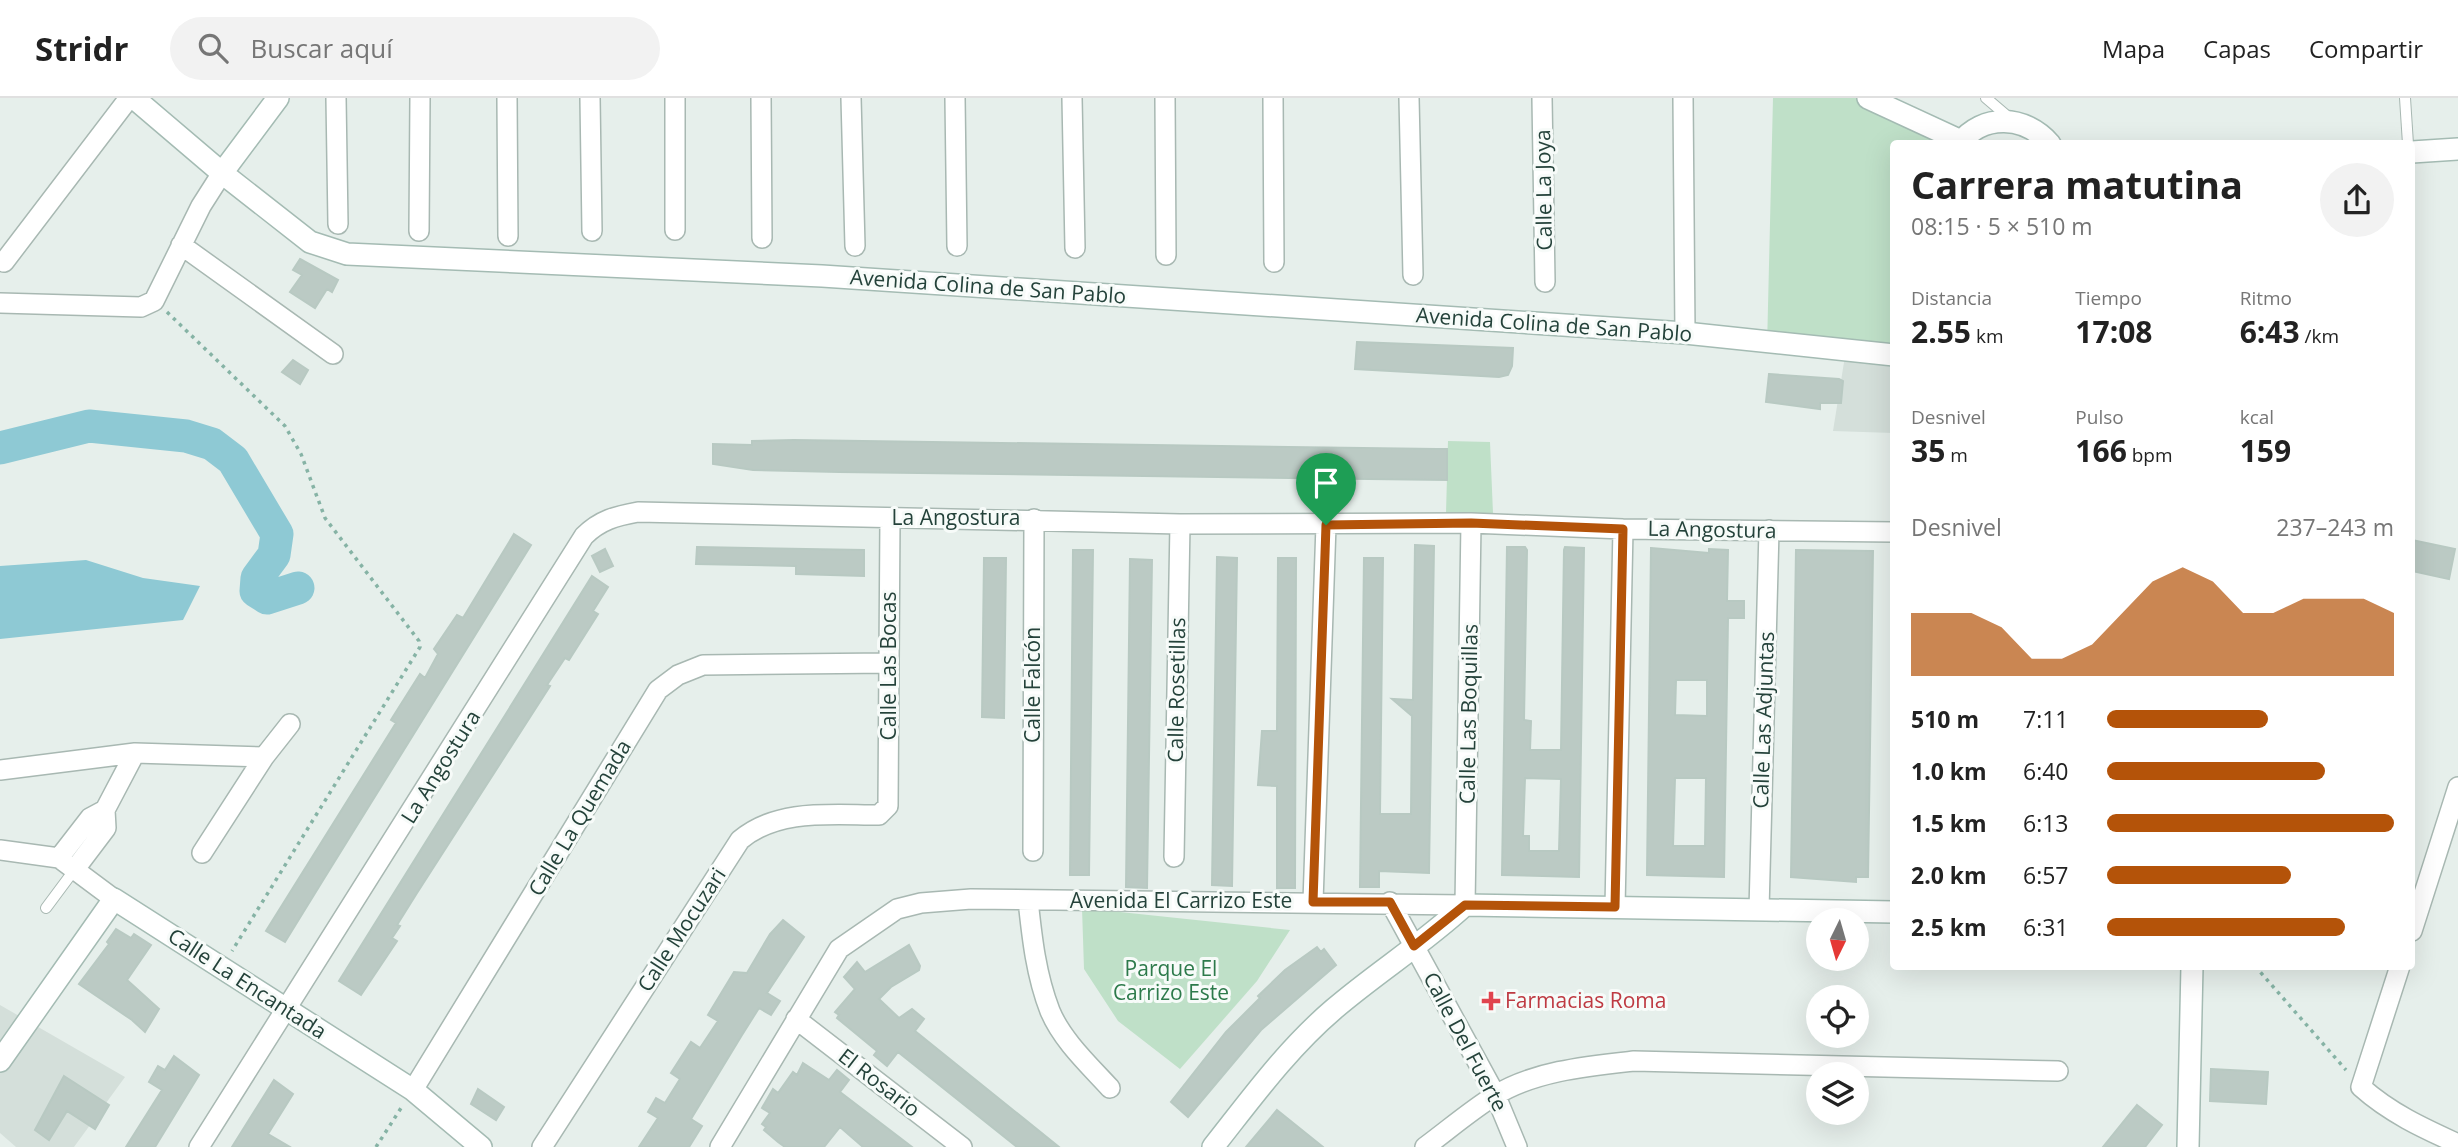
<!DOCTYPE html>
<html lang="es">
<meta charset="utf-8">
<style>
:root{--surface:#fff;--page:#f2f2f2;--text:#222;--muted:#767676;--line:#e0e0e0;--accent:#b45309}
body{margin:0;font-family:"Open Sans",sans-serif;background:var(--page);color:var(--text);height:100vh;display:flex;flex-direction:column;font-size:26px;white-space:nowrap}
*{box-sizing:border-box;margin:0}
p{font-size:23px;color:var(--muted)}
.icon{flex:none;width:38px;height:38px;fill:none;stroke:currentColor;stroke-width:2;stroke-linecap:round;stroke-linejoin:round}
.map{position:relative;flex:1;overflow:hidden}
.details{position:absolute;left:1890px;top:42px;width:525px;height:830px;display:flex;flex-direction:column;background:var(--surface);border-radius:7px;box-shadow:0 7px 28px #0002}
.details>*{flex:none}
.needle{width:46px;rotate:185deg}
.tools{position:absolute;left:1806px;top:810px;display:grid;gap:14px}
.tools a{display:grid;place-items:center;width:63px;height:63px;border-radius:50%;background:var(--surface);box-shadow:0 7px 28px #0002;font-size:35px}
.pin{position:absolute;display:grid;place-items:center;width:60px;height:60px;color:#fff;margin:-72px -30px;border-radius:50% 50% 50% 0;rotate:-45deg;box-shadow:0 0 7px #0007}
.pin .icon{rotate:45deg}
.round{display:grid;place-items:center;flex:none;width:74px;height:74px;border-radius:37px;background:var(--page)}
.headline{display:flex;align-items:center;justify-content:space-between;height:119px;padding:0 21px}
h1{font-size:38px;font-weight:700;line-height:52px}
.figures{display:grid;grid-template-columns:repeat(3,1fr);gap:10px;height:119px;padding:7px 21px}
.figures div{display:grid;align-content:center}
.figures b{font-size:30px;font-weight:700}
.figures small{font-size:19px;font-weight:400}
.figures p{font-size:19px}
.chart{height:196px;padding:14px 21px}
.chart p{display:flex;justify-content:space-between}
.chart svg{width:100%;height:126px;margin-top:7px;fill:var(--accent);opacity:.7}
ul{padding:0 21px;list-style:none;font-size:23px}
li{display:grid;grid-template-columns:112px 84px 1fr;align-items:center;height:52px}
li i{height:18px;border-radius:9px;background:var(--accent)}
header{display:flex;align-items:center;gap:42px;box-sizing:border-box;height:98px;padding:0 35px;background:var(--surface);border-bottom:2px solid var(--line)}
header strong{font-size:33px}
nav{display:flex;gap:38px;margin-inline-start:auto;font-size:24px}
.search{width:490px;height:63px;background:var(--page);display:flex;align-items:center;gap:18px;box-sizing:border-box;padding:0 24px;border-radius:38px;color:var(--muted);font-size:26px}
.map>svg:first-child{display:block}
</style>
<header>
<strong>Stridr</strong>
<div class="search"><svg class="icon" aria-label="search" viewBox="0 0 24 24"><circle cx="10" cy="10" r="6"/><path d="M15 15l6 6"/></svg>Buscar aquí</div>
<nav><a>Mapa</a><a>Capas</a><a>Compartir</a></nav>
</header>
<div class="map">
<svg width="2458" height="1049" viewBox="0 0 2458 1049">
<rect width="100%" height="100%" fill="#e6efeb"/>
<path fill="#d4dfda" d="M1845,258H1893V335L1833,333Z
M0,907L125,979L74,1049H16L0,1035Z"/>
<path fill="#bfe0c8" d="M1773,0H1868L1942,45L1894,46L1893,258L1767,250Z
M1448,343L1490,344L1493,415H1446Z
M1082,810L1290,832L1257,883L1180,971L1118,923L1084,871Z"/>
<path fill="#8ec9d4" d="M86,462L143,480L200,488L183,522L0,541V468Z"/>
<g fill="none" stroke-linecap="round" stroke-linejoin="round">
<path stroke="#8ec9d4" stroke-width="33" d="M0,350L89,328L186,338L212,346L233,362L277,436L274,457L257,480L256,493L267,500L298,490"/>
</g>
<path fill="#bbcac4" stroke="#b8c9c2" stroke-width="2" fill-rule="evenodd" d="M300,161L338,182L332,194L327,191L315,210L290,194L302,177L293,172Z
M1357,244L1513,250L1512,268L1508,277L1499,279L1355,271Z
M293,262L308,272L300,286L282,274Z
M1769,276L1839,281L1843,283L1841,305H1820V311L1766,304Z
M794,342L1437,351H1447V382L839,374L753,372L713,366V346L752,347V343Z
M514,436L531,447L325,779L285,844L266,833L396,625L391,622L420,576L425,580L438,556L434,551L457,517L463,520Z
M2412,442L2455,451L2449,481L2412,473Z
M1415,447L1434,448L1429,775L1379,773V789H1360L1364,460H1383L1380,716H1411L1412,618L1392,601L1413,602Z
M697,449L864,452V478L796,476V468L696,466Z
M1507,449H1525L1527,452L1524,622L1531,623L1530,652H1561L1564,452L1565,449L1584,450L1579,779L1502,777ZM1525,680L1561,681L1559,753H1529V738H1523Z
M1651,450L1709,455V451L1728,452L1727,503H1744V520H1728L1724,779L1647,777ZM1676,582H1707V618L1675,617ZM1675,680H1706L1705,748H1673Z
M605,451L613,468L600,474L592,458Z
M1073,452H1093L1089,777H1070Z
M1796,452L1873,453L1868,779H1856V784L1791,779Z
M1217,459L1237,460L1232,788L1212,787Z
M984,460H1006L1004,620L982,619Z
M1278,460H1296L1295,790H1277V688L1258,687L1262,633H1277Z
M1130,461L1152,462L1147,790L1126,789Z
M592,478L608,489L593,513L598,516L569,562L565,560L547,587L550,588L417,795L397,827L400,828L392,840L397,843L361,897L339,883Z
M783,822L804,839L767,895L780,903L771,917L759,910L742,937L691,1021L702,1028L689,1049H639L658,1020L648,1014L656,1000L665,1005L680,981L671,975L691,944L700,950L718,923L708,917L734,874L747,875L770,836Z
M116,831L131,840L134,836L151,847L127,882L159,911L145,934L132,922L79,886L109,846L107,844Z
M909,847L920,868L919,872L891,889L879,901L899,920L912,911L924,921L915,933L1059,1049H1017L898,954L887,968L874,957L877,953L837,920L839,917L835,914L855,891L844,879L857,864L865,874Z
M1317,849L1321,854L1324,851L1336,867L1261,932L1188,1019L1171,1004L1226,934L1260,900L1258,898L1285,872Z
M174,958L199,977L155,1049H126L162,992L149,984L158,968L165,972Z
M803,965L829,982L837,972L849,982L840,994L912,1049H863L840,1029L824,1049H785L778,1044L764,1032L766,1029L762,1026L770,1015L762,1010L773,991L778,995L793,974L797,977Z
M2211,971L2268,974L2266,1006L2210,1003Z
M64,978L109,1007L95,1031L67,1013L49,1042L35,1032Z
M274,982L293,996L268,1036L290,1049H232Z
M478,991L504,1009L496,1022L471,1006Z
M2137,1007L2162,1027L2145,1049H2103Z
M1277,1012L1323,1049H1246Z"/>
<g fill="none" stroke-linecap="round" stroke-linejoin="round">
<g stroke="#a8b8b2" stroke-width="12">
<path id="lane" d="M1986,0L2013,23
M2405,0L2408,46
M46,810L75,771"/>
</g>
<g stroke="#a8b8b2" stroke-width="22">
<path id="street" d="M336,0L338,126
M507,0L508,138
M590,0L592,133
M761,0L762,140
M851,0L855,148
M955,0L957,148
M1072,0L1075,150
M1165,0L1166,157
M1273,0L1274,164
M1409,0L1413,177
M1542,0L1545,184
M1683,0L1685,235
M675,132V0
M419,133L420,0
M181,147L333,256
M4,164L129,0
M0,205L141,209L154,203L201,108L222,75
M0,672L135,655L264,659
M0,752L59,760L114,801
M1033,753L1034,421
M202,755L264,659L290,626
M1174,759L1180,426
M59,760L90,720L105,712
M75,771L106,730L105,712L135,655
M1028,802C1032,840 1036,877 1050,913C1062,942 1089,967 1110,990
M1313,804L1326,427
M1390,804L1495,996L1517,1049
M1615,809L1623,431
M1759,812L1769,432
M2412,833L2458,689
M2400,868L2361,989C2390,1015 2423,1030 2458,1046
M796,921L962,1049
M413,992L658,592L678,577L703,567L889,565
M199,1049L584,438C600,422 616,418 638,414L1180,426L1471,425L1623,431L1894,434
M542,1049L740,742C778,710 832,717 879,717L888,708L890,420
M720,1049L839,851L897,811L921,805L971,801L1465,807L1471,425
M1425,1049C1448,1032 1470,1013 1494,998C1534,973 1588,968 1634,963L2058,973"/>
</g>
<g stroke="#a4bbb3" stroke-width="24">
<path id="secondary" d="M134,0L222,75L310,144L347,156L822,178L1685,235L1894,257
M1868,0L1961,43
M1959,46C1983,15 2025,17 2050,46
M2412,54L2458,51
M222,75L278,0
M0,963L114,801L413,992L481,1049
M1213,1049C1251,1001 1287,951 1334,911C1376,875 1424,845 1465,807L1894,814
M2188,1049L2192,868"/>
</g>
<path stroke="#86b3a5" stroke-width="3.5" stroke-dasharray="3.5 5" stroke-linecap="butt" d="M167,214L285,328L301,356L325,420L419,543L420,549L232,853
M2255,868L2346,972
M376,1049L403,1007"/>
<use href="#lane" stroke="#fff" stroke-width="10"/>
<use href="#street" stroke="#fff" stroke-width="19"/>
<use href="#secondary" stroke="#fff" stroke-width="21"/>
</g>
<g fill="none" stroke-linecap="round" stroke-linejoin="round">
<g stroke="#fff" stroke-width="14">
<path id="route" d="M1471,425L1623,431L1615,809L1465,807L1414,848L1390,804H1313L1326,427Z"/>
</g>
<use href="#route" stroke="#b45309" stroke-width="9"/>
</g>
<path fill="#e0444e" stroke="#f7fbf9" stroke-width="2.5" d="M1487.5 892.5h7v7h7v7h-7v7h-7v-7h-7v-7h7z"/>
<g text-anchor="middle" stroke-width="6" stroke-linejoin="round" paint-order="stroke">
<g font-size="21" fill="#24423a" stroke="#f7fbf9">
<text transform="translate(1544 92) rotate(-91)" y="7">Calle La Joya</text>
<text transform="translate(988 189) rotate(4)" y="7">Avenida Colina de San Pablo</text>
<text transform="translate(1554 227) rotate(4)" y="7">Avenida Colina de San Pablo</text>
<text x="956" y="427">La Angostura</text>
<text transform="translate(1712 432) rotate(1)" y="7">La Angostura</text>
<text transform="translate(889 568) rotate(-90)" y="7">Calle Las Bocas</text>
<text transform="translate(1033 587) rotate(-90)" y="7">Calle Falcón</text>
<text transform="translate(1177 592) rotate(-89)" y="7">Calle Rosetillas</text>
<text transform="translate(1469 616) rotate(-89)" y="7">Calle Las Boquillas</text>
<text transform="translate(1764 622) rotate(-88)" y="7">Calle Las Adjuntas</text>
<text transform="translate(441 669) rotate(-58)" y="7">La Angostura</text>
<text transform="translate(580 720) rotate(-59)" y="7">Calle La Quemada</text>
<text x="1181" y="810">Avenida El Carrizo Este</text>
<text transform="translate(682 832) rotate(-57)" y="7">Calle Mocuzari</text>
<text transform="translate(247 886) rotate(33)" y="7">Calle La Encantada</text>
<text transform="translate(1465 944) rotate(62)" y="7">Calle Del Fuerte</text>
<text transform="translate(879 985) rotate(38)" y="7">El Rosario</text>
</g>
<g font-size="21" fill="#2d7a4b" stroke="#f7fbf9">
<text x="1171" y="878">Parque El<tspan x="1171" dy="24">Carrizo Este</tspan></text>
</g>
<g font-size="21" fill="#be3a42" stroke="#f7fbf9" text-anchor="start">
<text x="1505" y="910">Farmacias Roma</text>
</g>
</g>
</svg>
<div class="tools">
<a><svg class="needle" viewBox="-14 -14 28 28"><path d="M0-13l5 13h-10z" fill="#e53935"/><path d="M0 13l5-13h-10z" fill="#767676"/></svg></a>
<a><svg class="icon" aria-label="locate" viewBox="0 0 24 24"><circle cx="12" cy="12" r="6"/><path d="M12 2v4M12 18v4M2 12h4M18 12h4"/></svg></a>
<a><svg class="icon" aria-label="layers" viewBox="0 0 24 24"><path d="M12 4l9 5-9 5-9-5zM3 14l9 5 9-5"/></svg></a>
</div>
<div class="pin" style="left:1326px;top:427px;background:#1e9e55"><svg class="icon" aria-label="arrive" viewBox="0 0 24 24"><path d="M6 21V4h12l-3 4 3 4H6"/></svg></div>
<section class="details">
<div class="headline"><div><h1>Carrera matutina</h1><p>08:15 · 5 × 510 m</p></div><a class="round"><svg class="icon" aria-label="share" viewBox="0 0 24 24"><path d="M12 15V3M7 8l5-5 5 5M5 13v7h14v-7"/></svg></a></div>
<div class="figures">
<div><p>Distancia</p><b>2.55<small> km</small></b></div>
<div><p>Tiempo</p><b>17:08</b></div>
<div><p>Ritmo</p><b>6:43<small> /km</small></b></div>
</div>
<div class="figures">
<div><p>Desnivel</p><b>35<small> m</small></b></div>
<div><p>Pulso</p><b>166<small> bpm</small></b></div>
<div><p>kcal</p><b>159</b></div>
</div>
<div class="chart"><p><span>Desnivel</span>237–243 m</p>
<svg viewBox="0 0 160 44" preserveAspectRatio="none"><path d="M0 44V22L10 22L20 22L30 27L40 38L50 38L60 33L70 22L80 11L90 6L100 11L110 22L120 22L130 17L140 17L150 17L160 22V44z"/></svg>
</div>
<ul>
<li><b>510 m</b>7:11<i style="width:56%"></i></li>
<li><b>1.0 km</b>6:40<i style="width:76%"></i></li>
<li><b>1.5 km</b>6:13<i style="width:100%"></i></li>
<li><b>2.0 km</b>6:57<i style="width:64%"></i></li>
<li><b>2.5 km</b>6:31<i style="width:83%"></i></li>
</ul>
</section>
</div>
